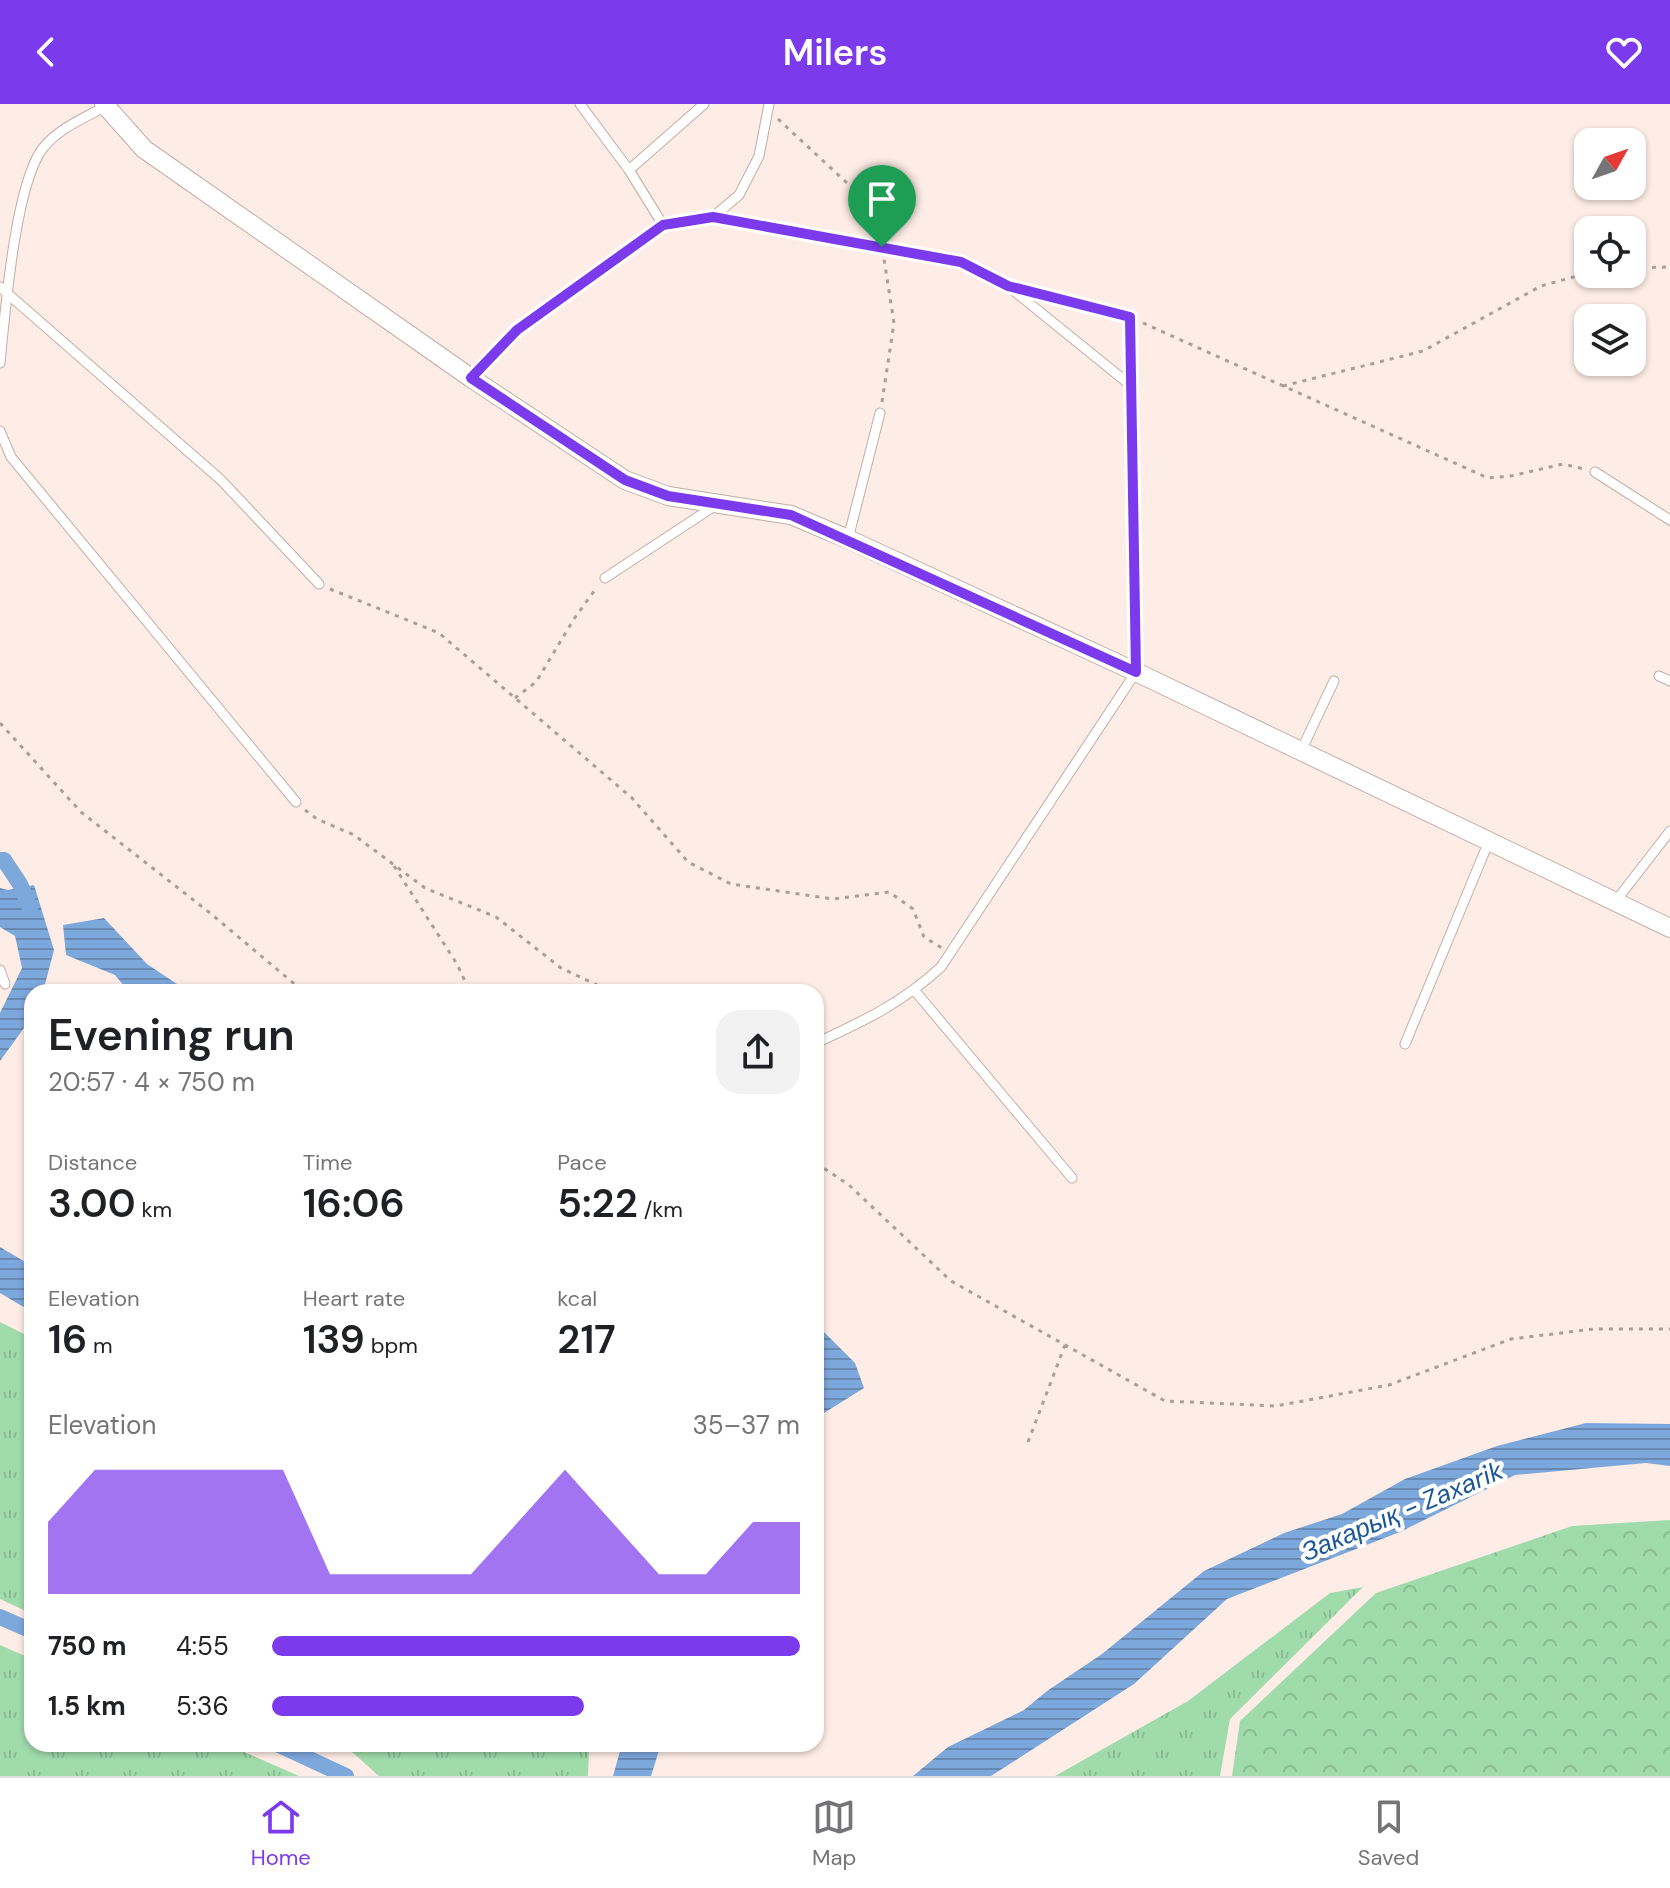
<!DOCTYPE html>
<meta charset="utf-8">
<style>
:root{--surface:#fff;--page:#f2f2f2;--text:#202124;--muted:#757577;--line:#e0e0e0;--accent:#7c3aed}
body{margin:0;font-family:"DM Sans",sans-serif;background:var(--page);color:var(--text);height:100vh;display:flex;flex-direction:column;font-size:30px;white-space:nowrap}
*{box-sizing:border-box;margin:0}
p{font-size:26px;color:var(--muted)}
.icon{flex:none;width:44px;height:44px;fill:none;stroke:currentColor;stroke-width:2;stroke-linecap:round;stroke-linejoin:round}
.map{position:relative;flex:1;overflow:hidden}
.details{position:absolute;left:24px;top:880px;width:800px;height:768px;display:flex;flex-direction:column;background:var(--surface);border-radius:24px;box-shadow:0 2px 6px #0004}
.details>*{flex:none}
.needle{width:52px;rotate:50deg}
.controls{position:absolute;left:1574px;top:24px;display:grid;gap:16px}
.controls a{display:grid;place-items:center;width:72px;height:72px;border-radius:16px;background:var(--surface);box-shadow:0 2px 6px #0004;font-size:40px}
.pin{position:absolute;display:grid;place-items:center;width:68px;height:68px;color:#fff;margin:-82px -34px;border-radius:50% 50% 50% 0;rotate:-45deg;box-shadow:0 0 8px #0007}
.pin .icon{rotate:45deg}
.round{display:grid;place-items:center;flex:none;width:84px;height:84px;border-radius:24px;background:var(--page)}
.head{display:flex;align-items:center;justify-content:space-between;height:136px;padding:0 24px}
h1{font-size:44px;font-weight:600;line-height:60px}
.metrics{display:grid;grid-template-columns:repeat(3,1fr);gap:12px;height:136px;padding:8px 24px}
.metrics div{display:grid;align-content:center}
.metrics b{font-size:40px;font-weight:600}
.metrics small{font-size:22px;font-weight:400}
.metrics p{font-size:22px}
.chart{height:224px;padding:16px 24px}
.chart p{display:flex;justify-content:space-between}
.chart svg{width:100%;height:144px;margin-top:8px;fill:var(--accent);opacity:.7}
ul{padding:0 24px;list-style:none;font-size:26px}
li{display:grid;grid-template-columns:128px 96px 1fr;align-items:center;height:60px}
li i{height:20px;border-radius:10px;background:var(--accent)}
header{display:flex;justify-content:space-between;align-items:center;height:104px;padding:0 24px;background:var(--accent);color:#fff;font-size:36px;font-weight:600}
.tabs{display:flex;justify-content:space-around;align-items:center;height:112px;border-top:2px solid var(--line);background:var(--surface);font-size:22px;color:var(--muted)}
.tabs a{display:grid;justify-items:center;gap:4px}
.tabs .current{color:var(--accent)}
.map>svg:first-child{display:block}
</style>
<header><svg class="icon" aria-label="back" viewBox="0 0 24 24"><path d="M15 5l-7 7 7 7"/></svg>Milers<svg class="icon" aria-label="heart" viewBox="0 0 24 24"><path d="M12 20l-8-8c-3-5 5-10 8-4 3-6 11-1 8 4z"/></svg></header>
<div class="map">
<svg width="1670" height="1672" viewBox="0 0 1670 1672">
<defs>
<pattern id="grass-tufts" width="24" height="20" patternUnits="userSpaceOnUse" patternTransform="scale(2)"><rect width="24" height="20" fill="#a0dbab"/><path d="M3 7l-1-3M5 7V3M7 7l1-3M15 17l-1-3M17 17v-4M19 17l1-3" fill="none" stroke="#8abc93"/></pattern>
<pattern id="forest-crowns" width="20" height="18" patternUnits="userSpaceOnUse" patternTransform="scale(2)"><rect width="20" height="18" fill="#a0dbab"/><path d="M2 6a3 3 0 1 1 6 0M12 15a3 3 0 1 1 6 0" fill="none" stroke="#8abc93"/></pattern>
<pattern id="water-rules" width="6" height="5" patternUnits="userSpaceOnUse" patternTransform="scale(2)"><rect width="6" height="5" fill="#7da8dc"/><path d="M0 2.5h6" fill="none" stroke="#6789b2"/></pattern>
</defs>
<rect width="100%" height="100%" fill="#feede6"/>
<path fill="url(#grass-tufts)" d="M0,1218L32,1234V1510L0,1495Z
M1363,1483L1230,1615L1220,1672H1055L1188,1597L1330,1489Z
M0,1541L32,1555V1640H226L299,1672H0Z
M343,1640H592L589,1644L588,1672H379Z"/>
<path fill="url(#forest-crowns)" d="M1670,1416V1672H1232L1240,1617L1376,1489L1572,1422Z"/>
<path fill="url(#water-rules)" d="M34,781L54,846L43,888H32V913L0,957V909L22,864L15,832L0,823V784L8,786Z
M104,814L147,860L186,886L185,888H129L115,871L66,851L63,821Z
M0,1143L32,1162V1208L0,1189Z
M816,1220L855,1259L864,1284L824,1309L816,1321Z
M1586,1319L1670,1320V1362L1646,1359L1515,1371L1400,1428L1227,1495L1134,1580L991,1672H913L948,1643L1024,1606L1047,1587L1102,1550L1204,1467L1284,1429L1342,1410L1405,1375L1497,1342Z
M622,1640H661L651,1672H613Z"/>
<g fill="none" stroke-linecap="round" stroke-linejoin="round">
<path stroke="#7da8dc" stroke-width="16" d="M0,756H4L20,780L30,804
M0,1513L32,1527
M277,1640L346,1672"/>
<g stroke="#c1aea5" stroke-width="11">
<path id="lane" d="M629,66L704,0
M713,113L739,91L759,52L769,0
M663,121L713,113L961,158L1008,182L1129,280
M0,183L221,376L319,480
M0,259C5,210 15,80 43,44C58,25 84,14 104,3
M471,274L517,226L663,121L629,66L580,0
M0,327L11,353L296,698
M1595,368L1670,416
M848,435L880,309
M605,474L716,401
M1659,572L1670,577
M1301,647L1334,577
M1615,798L1670,727
M0,866L5,880
M915,887L1072,1074
M816,939C864,917 902,899 941,863L1136,568L1130,213
M1405,940L1489,737"/>
</g>
<g stroke="#c1aea5" stroke-width="20">
<path id="street" d="M104,0L144,45L471,274L625,376L668,392L791,411L848,435L1136,568L1670,824"/>
</g>
<path stroke="#ab9e98" stroke-width="3" stroke-dasharray="4 6" stroke-linecap="butt" d="M778,15L847,79L894,132
M1632,164L1670,163
M1039,190L1117,210
M1143,219L1488,374L1511,372L1563,360L1584,365
M1283,282L1423,247L1541,182L1588,169
M882,298L894,219L884,155
M330,485L439,529L632,694L688,758L731,780L833,795L889,788L913,805L924,833L942,844
M515,594L536,578L574,515L597,483
M0,619L81,708L210,809L304,888
M305,706L317,715L354,731L425,784L496,813L561,864L612,888
M394,762L457,860L470,888
M816,1059L849,1081L951,1177L1165,1297L1276,1302L1389,1281L1511,1235L1594,1225H1670
M1028,1338L1065,1241"/>
<use href="#lane" stroke="#fff" stroke-width="9"/>
<use href="#street" stroke="#fff" stroke-width="18"/>
</g>
<g fill="none" stroke-linecap="round" stroke-linejoin="round">
<g stroke="#fff" stroke-width="16">
<path id="route" d="M713,113L961,158L1008,182L1130,213L1136,568L791,411L668,392L625,376L471,274L517,226L663,121Z"/>
</g>
<use href="#route" stroke="#7c3aed" stroke-width="10"/>
</g>
<g text-anchor="middle" stroke-width="8" stroke-linejoin="round" paint-order="stroke">
<g font-size="26" font-style="italic" fill="#1c5898" stroke="#fff">
<text transform="translate(1402 1407) rotate(-23)" y="9">Закарық - Zaxarik</text>
</g>
</g>
</svg>
<div class="controls">
<a><svg class="needle" viewBox="-14 -14 28 28"><path d="M0-13l5 13h-10z" fill="#e53935"/><path d="M0 13l5-13h-10z" fill="#757577"/></svg></a>
<a><svg class="icon" aria-label="locate" viewBox="0 0 24 24"><circle cx="12" cy="12" r="6"/><path d="M12 2v4M12 18v4M2 12h4M18 12h4"/></svg></a>
<a><svg class="icon" aria-label="layers" viewBox="0 0 24 24"><path d="M12 4l9 5-9 5-9-5zM3 14l9 5 9-5"/></svg></a>
</div>
<div class="pin" style="left:882px;top:143px;background:#1e9e55"><svg class="icon" aria-label="arrive" viewBox="0 0 24 24"><path d="M6 21V4h12l-3 4 3 4H6"/></svg></div>
<section class="details">
<div class="head"><div><h1>Evening run</h1><p>20:57 · 4 × 750 m</p></div><a class="round"><svg class="icon" aria-label="share" viewBox="0 0 24 24"><path d="M12 15V3M7 8l5-5 5 5M5 13v7h14v-7"/></svg></a></div>
<div class="metrics">
<div><p>Distance</p><b>3.00<small> km</small></b></div>
<div><p>Time</p><b>16:06</b></div>
<div><p>Pace</p><b>5:22<small> /km</small></b></div>
</div>
<div class="metrics">
<div><p>Elevation</p><b>16<small> m</small></b></div>
<div><p>Heart rate</p><b>139<small> bpm</small></b></div>
<div><p>kcal</p><b>217</b></div>
</div>
<div class="chart"><p><span>Elevation</span>35–37 m</p>
<svg viewBox="0 0 160 44" preserveAspectRatio="none"><path d="M0 44V22L10 6L20 6L30 6L40 6L50 6L60 38L70 38L80 38L90 38L100 22L110 6L120 22L130 38L140 38L150 22L160 22V44z"/></svg>
</div>
<ul>
<li><b>750 m</b>4:55<i style="width:100%"></i></li>
<li><b>1.5 km</b>5:36<i style="width:59%"></i></li>
</ul>
</section>
</div>
<nav class="tabs">
<a class="current"><svg class="icon" aria-label="home" viewBox="0 0 24 24"><path d="M3 11l9-7 9 7M6 9v11h12V9"/></svg>Home</a>
<a><svg class="icon" aria-label="map" viewBox="0 0 24 24"><path d="M3 6l6-2 6 2 6-2v14l-6 2-6-2-6 2zM9 4v14M15 6v14"/></svg>Map</a>
<a><svg class="icon" aria-label="saved" viewBox="0 0 24 24"><path d="M7 4h10v16l-5-4-5 4z"/></svg>Saved</a>
</nav>
